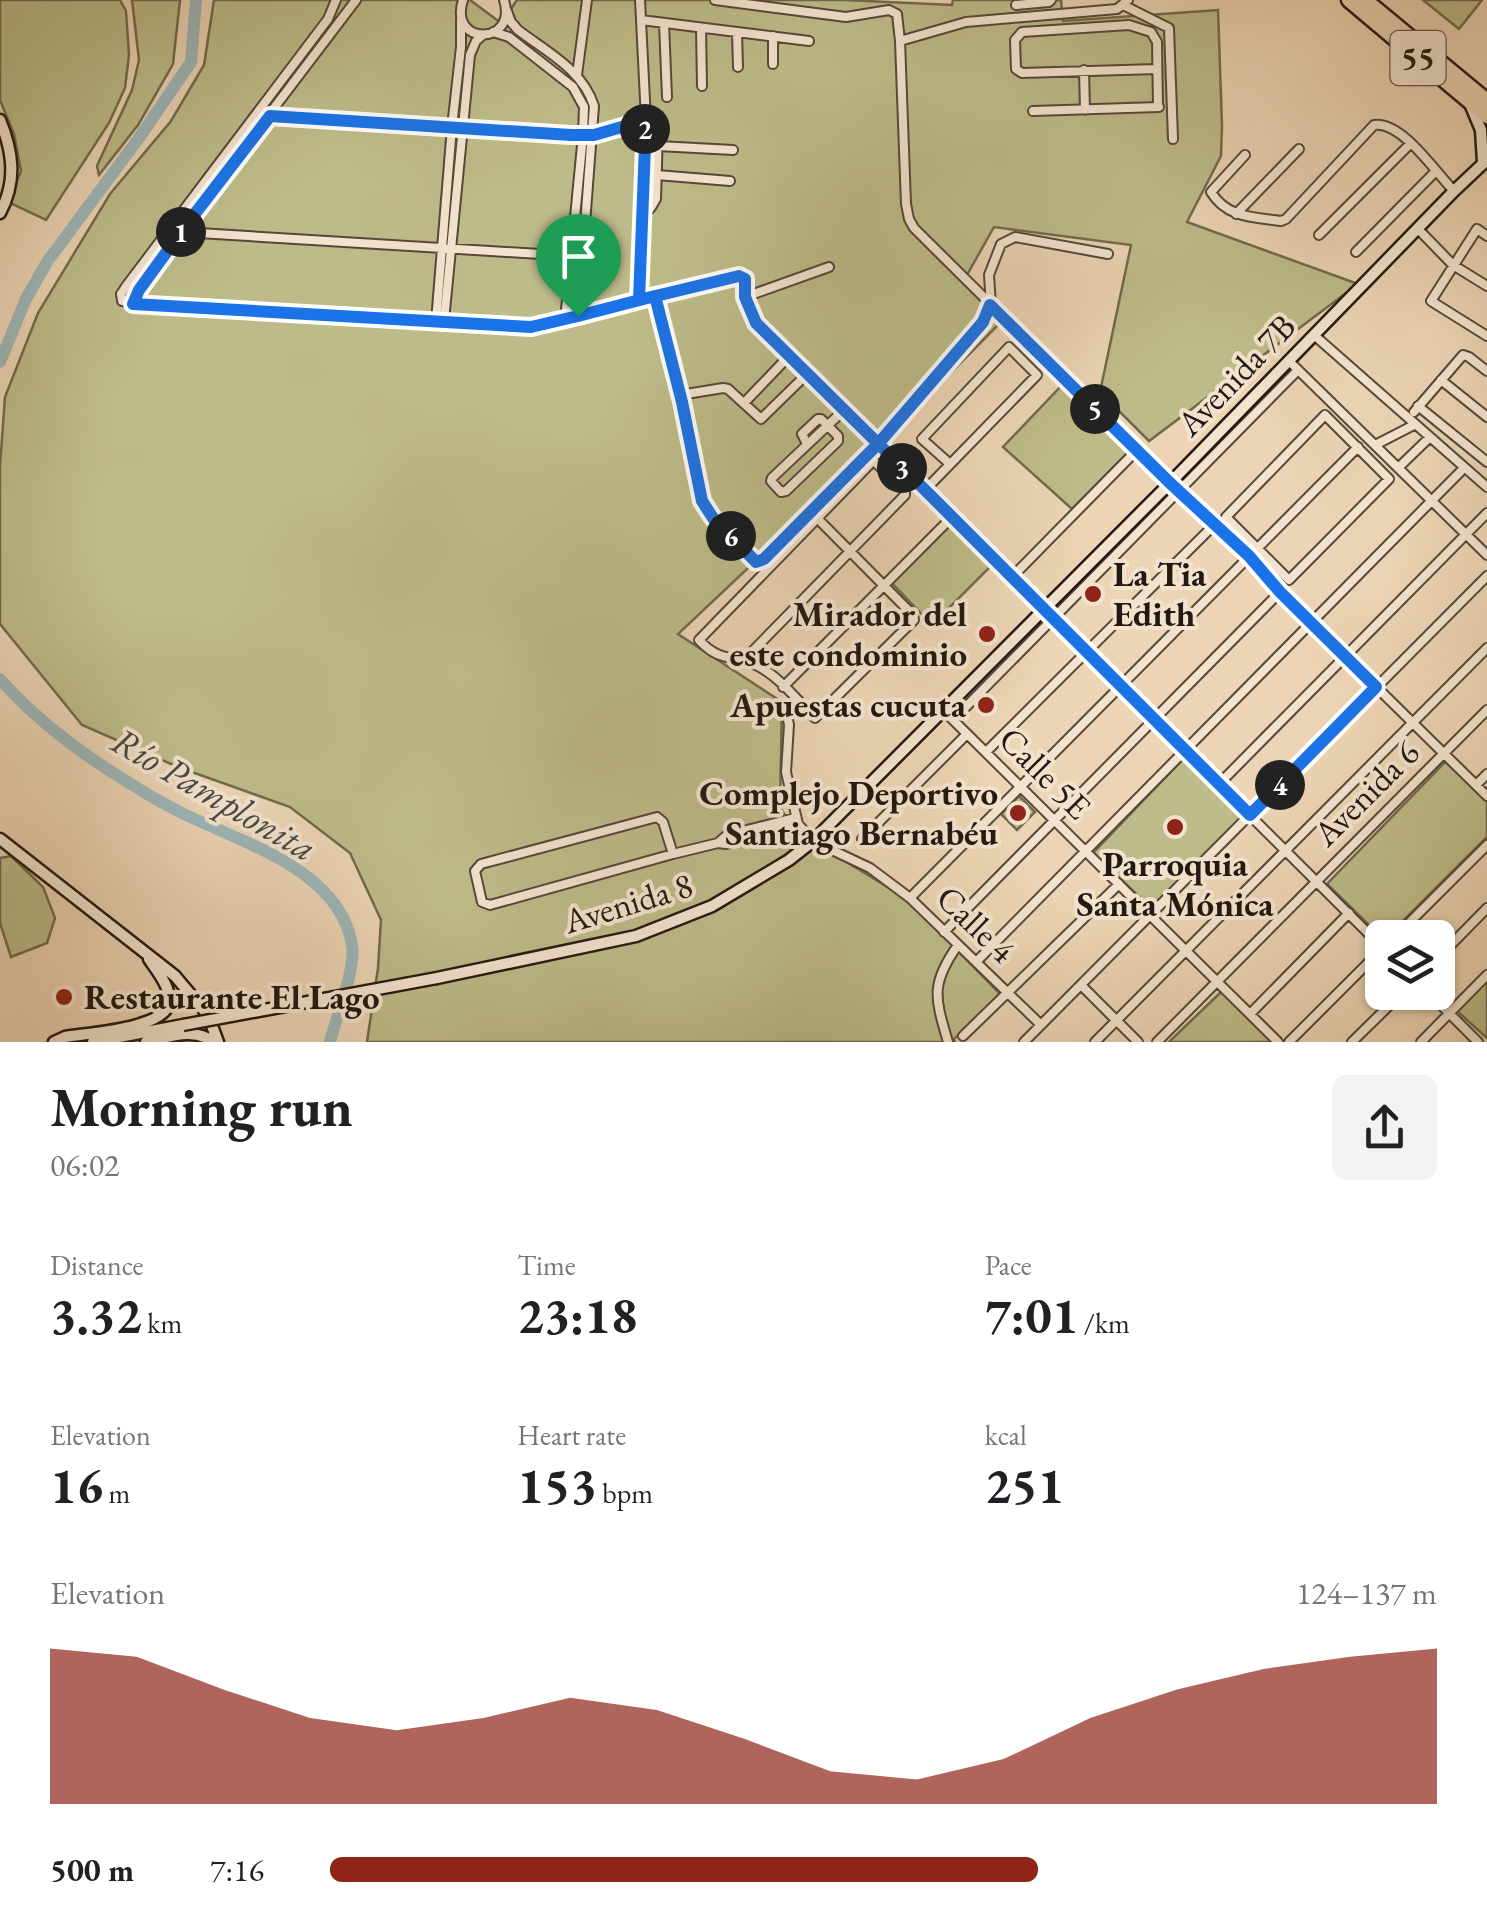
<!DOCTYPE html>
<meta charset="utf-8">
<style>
:root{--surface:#fff;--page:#f2f2f2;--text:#202124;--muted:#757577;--accent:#8f2418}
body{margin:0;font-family:"EB Garamond",serif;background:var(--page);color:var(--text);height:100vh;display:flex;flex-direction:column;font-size:38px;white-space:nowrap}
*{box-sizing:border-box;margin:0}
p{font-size:32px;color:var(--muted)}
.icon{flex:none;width:55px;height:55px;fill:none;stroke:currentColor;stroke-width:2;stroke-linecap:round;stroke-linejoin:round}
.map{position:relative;height:1042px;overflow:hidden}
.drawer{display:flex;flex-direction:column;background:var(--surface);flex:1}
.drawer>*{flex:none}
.controls{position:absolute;left:1365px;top:920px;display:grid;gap:20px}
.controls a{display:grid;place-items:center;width:90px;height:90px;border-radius:15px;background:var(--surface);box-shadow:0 2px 8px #0004;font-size:50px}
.pin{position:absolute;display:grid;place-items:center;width:85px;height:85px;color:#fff;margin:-102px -42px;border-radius:50% 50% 50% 0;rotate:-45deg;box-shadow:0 0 10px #0007}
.pin .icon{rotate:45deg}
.km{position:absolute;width:50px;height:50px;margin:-25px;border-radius:50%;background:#222;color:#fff;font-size:28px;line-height:50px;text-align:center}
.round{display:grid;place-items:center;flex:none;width:105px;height:105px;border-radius:15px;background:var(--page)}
.head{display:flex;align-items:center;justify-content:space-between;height:170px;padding:0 50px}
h1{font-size:55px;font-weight:700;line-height:75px}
.metrics{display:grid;grid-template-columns:repeat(3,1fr);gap:15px;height:170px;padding:10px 50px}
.metrics div{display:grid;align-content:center}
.metrics b{font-size:50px;font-weight:700}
.metrics small{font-size:28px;font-weight:400}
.metrics p{font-size:28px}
.chart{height:280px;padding:20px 50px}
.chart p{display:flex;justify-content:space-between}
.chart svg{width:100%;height:180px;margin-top:10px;fill:var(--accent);opacity:.7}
ul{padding:0 50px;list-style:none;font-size:32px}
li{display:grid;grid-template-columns:160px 120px 1fr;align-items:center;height:75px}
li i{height:25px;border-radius:12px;background:var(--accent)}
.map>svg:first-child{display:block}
</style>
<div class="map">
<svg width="1487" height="1042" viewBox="0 0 1487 1042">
<rect width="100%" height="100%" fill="#ecd4b4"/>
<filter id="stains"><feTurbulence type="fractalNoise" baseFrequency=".002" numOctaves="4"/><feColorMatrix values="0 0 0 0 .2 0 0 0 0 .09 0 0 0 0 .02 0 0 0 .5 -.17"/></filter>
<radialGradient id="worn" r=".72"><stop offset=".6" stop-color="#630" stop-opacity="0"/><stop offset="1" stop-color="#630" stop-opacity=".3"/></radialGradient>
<path fill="#bdbb89" stroke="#706a4d" stroke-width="2.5" d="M0,0H120L126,11L129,55L125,88L109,123L46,220L8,202L21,171L14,134L0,100Z
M132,0H180L173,64L138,125L99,175L97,166L132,90L139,60Z
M214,0H470L501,23L517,0H845L952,5L953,0H1061L1063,21L1218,10L1222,126L1221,156L1187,222L1358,284L1149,441L1100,392L1131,245L994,227L967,275L1008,315L886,438L678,634L782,702L780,807L793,829L907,899L1000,994L954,1039L955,1042H367L378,968L381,920L350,853L290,807L178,767L82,725L0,624V466L5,397L38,313L110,194L171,121L204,65Z
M1423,0H1482L1459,29Z
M1064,383L1131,450L1072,509L1003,447Z
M951,522L992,565L932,625L891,582Z
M1185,757L1247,816L1153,910L1093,853Z
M1447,760L1487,801V837L1387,937L1382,938L1327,884Z
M1019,796L1035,812L1017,830L1001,814Z
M11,856L43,887L55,918L47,943L11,957L0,923V858Z
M1487,980V1038L1457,1011Z
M1222,991L1273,1042H1169Z"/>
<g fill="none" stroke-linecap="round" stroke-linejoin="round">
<path stroke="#9db6b8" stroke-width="12" d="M0,362L26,299L47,262L139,138L191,62L196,0
M0,679C37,721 83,755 131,784C148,795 166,805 184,814C243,843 340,870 352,945C356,969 336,1018 330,1042"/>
<g stroke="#55483a" stroke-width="12">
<path id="street" d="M336,0L328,19L127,285L121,294L122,301L133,304L531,327L739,276L745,279V297L756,323L1382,947
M463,0C448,46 518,46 504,0
M715,0L846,17L889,10L897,14L900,41L906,204L909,219L914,228L1180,492L1249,557L1280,592L1487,796
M1016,5L1049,2L1051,0
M1123,5L1169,28L1173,139
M507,11L511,22L518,30C547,52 583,70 594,106L578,316
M641,20L809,41
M664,23L667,97
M701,28L702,86
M493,32L509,37L573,87L584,107L583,135L565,320
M737,32L738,67
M900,41L966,22L1117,9L1128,0
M773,64V36
M1157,69L1022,73L1016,69L1015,40L1022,32L1129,25L1151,32L1157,42L1158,107
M1084,70L1085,110
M577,75L587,0
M1033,111L1159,107
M270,116L571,135H594L646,120
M658,146L733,150
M1245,155L1211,192C1227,218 1253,217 1281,221L1286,219L1374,125C1402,121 1435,172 1454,191
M657,175L730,181
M642,209H650L656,199L658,130
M1236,214L1299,149
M183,228L199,233L572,256
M1418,229L1453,265L1487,286
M1319,235L1411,143
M1487,236L1477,229L1431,301L1487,336
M1356,252L1435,172
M655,296L680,395
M745,297L829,267
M639,300L646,120L640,0
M133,304L139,290L183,228L356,0
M436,321L452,127L461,47V19
M444,321L470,55L476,41L483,35
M1314,335L1487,487
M1289,361L1487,555
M807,374L761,419L728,389L723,388L680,395L702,501L713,518L756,561L764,559L878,444L983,322L991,305L989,275L1001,244L1015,237L1108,254
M1441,380L1487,417
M744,403L789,356
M1418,406L1487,462
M1414,412L1463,355L1469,357L1487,371
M1325,415L1389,479L1289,580L1226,517Z
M807,444L802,434L818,419H821L838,436V441L786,491L781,492L771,481L772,478L844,410
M1375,445L1414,425
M1398,468L1429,438
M925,490L1037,375L1009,347L922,439L950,464
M1012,577L1137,450
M743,661L905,495V490L874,461L872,462L699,640C720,663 732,654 756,665C779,676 798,701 815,718L914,620L913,615L817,518
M783,687L952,517
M778,707L787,715L789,725L786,772L798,824L813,841L870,868L910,898L1041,1025
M944,711L1278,1042
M953,720L1298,370
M986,752L1215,524
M1219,784L1487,513
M1476,785L1487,774
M862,839L967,734
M718,843L727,835L795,818
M673,854L663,822L657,817L481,864L475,871L482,902L490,905L673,854L718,843L726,844L798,824
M910,898L1358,447
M944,932L1280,592
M1394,938L1487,845
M1438,958L1487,908
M976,962L1464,468
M1081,985L1138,1042
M1428,992L1478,1042
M1250,1014L1349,913
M963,1036L1119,884
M948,1042C935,998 930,984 958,945
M1024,1042L1487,576
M1095,1042L1487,648
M1157,1042L1487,710
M1289,1042L1382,949
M1352,1042L1403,992
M1421,1042L1487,975"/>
</g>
<g stroke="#231911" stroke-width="15">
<path id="secondary" d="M1471,106L1481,130L1483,162
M0,120C13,152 17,181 0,213
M0,839L175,976L208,1015L218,1042
M437,978L636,936L712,906L789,860L813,841L1170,483L1454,191L1487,160
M54,1042L65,1037C88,1033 164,1029 169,1003C171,987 157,971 149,959
M93,1042L183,1025
M146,1042C169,1037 193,1027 214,1042"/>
</g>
<g stroke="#231911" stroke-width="19">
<path id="highway" d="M1349,0L1487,116
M1365,0L1487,101"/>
</g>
<use href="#street" stroke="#f3e3ce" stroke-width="8"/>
<use href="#secondary" stroke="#f3e3ce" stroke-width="10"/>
<use href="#highway" stroke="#ecd4b4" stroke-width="14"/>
<g stroke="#231911" stroke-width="15" stroke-linecap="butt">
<path id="secondary-bridge" d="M183,1025L437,978"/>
</g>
<use href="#secondary-bridge" stroke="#f3e3ce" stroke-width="10"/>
</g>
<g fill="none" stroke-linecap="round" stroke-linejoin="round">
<g stroke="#fff" stroke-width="20">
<path id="route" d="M578,316L531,327L133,304L139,290L184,228L270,116L571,135H594L646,120L639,300L739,276L745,279V297L756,323L918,483L1250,815L1376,687L1280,592L1249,556L1170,483L990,305L983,322L878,444L868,454L764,559L756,562L713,518L702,501L682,402L655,296L578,316"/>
</g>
<use href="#route" stroke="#1a73e8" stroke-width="12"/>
</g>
<g fill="#8f2418" stroke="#f3e3ce" stroke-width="4">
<circle cx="1093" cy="594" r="10"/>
<circle cx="987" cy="634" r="10"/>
<circle cx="986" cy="705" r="10"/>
<circle cx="1018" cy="813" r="10"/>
<circle cx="1175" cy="827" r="10"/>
<circle cx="64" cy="997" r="10"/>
</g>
<g text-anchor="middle" stroke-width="8" stroke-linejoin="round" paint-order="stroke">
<rect fill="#f3e3ce" stroke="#61564a" stroke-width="2.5" x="1390.5" y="31" width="55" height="54" rx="8"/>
<g font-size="32" font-weight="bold" fill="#231911">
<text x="1418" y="69">55</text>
</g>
<g font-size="35" fill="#231911" stroke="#f3e3ce">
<text transform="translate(1236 375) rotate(-46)" y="12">Avenida 7B</text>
<text transform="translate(1045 773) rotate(45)" y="12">Calle 5E</text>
<text transform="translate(1366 793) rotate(-45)" y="12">Avenida 6</text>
<text transform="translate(628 903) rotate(-17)" y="12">Avenida 8</text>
<text transform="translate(976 924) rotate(44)" y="12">Calle 4</text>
</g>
<g font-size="35" font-weight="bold" fill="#231911" stroke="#f3e3ce" text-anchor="end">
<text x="1113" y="586" text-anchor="start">La Tia<tspan x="1113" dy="40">Edith</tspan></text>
<text x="967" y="626">Mirador del<tspan x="967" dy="40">este condominio</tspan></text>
<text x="966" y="717">Apuestas cucuta</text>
<text x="998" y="805">Complejo Deportivo<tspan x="998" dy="40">Santiago Bernabéu</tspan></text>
<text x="1175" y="876" text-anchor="middle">Parroquia<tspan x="1175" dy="40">Santa Mónica</tspan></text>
<text x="84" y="1009" text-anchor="start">Restaurante El Lago</text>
</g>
<g font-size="38" font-style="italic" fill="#484843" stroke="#f3e3ce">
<text transform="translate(214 794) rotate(30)" y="13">Río Pamplonita</text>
</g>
</g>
<rect width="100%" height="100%" filter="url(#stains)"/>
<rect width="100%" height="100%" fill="url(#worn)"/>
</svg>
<div class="controls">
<a><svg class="icon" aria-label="layers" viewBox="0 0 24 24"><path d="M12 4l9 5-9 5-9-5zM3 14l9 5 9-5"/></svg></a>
</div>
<div class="pin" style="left:578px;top:316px;background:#1e9e55"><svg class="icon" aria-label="arrive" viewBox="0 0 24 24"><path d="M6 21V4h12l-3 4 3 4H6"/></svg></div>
<b class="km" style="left:181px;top:232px">1</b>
<b class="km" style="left:645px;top:129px">2</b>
<b class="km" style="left:902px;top:468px">3</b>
<b class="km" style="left:1280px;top:785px">4</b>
<b class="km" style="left:1095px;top:409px">5</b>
<b class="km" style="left:731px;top:536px">6</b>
</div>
<section class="drawer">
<div class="head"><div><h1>Morning run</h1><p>06:02</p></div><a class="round"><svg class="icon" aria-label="share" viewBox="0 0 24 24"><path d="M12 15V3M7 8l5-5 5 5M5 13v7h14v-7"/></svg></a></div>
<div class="metrics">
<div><p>Distance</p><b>3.32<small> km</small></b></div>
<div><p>Time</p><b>23:18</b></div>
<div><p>Pace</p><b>7:01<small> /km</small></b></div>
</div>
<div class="metrics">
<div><p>Elevation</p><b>16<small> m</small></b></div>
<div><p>Heart rate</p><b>153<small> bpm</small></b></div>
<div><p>kcal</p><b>251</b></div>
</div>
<div class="chart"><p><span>Elevation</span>124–137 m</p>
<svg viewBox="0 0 160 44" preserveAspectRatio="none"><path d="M0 44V6L10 8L20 16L30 23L40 26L50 23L60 18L70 21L80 28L90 36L100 38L110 33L120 23L130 16L140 11L150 8L160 6V44z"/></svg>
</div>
<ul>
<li><b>500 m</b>7:16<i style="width:64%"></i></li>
</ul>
</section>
